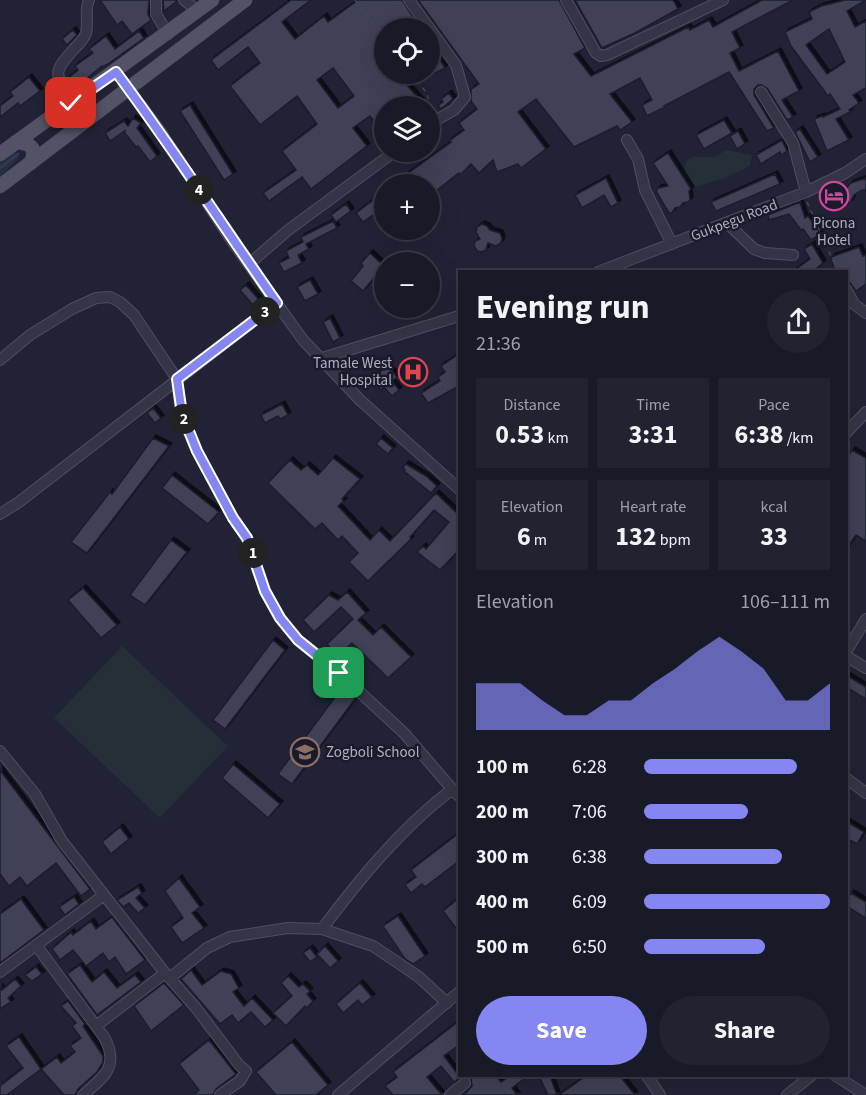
<!DOCTYPE html>
<meta charset="utf-8">
<style>
:root{--surface:#191a28;--page:#222330;--text:#f1f3f6;--muted:#9fa1a8;--line:#373845;--accent:#8586f1}
body{margin:0;font-family:"Source Sans 3",sans-serif;background:var(--page);color:var(--text);height:100vh;display:flex;flex-direction:column;font-size:22px;white-space:nowrap}
*{box-sizing:border-box;margin:0}
p{font-size:20px;color:var(--muted)}
.icon{flex:none;width:33px;height:33px;fill:none;stroke:currentColor;stroke-width:2;stroke-linecap:round;stroke-linejoin:round}
.map{position:relative;flex:1;overflow:hidden}
.sheet{position:absolute;left:458px;top:270px;width:390px;height:807px;display:flex;flex-direction:column;background:var(--surface);border-radius:0px;box-shadow:0 6px 24px #0002,0 0 0 2px var(--line)}
.sheet>*{flex:none}
.tools{position:absolute;left:374px;top:18px;display:grid;gap:12px}
.tools a{display:grid;place-items:center;width:66px;height:66px;border-radius:50%;background:var(--surface);box-shadow:0 6px 24px #0002,0 0 0 2px var(--line);font-size:30px}
.pin{position:absolute;display:grid;place-items:center;width:51px;height:51px;color:#fff;margin:-26px;border-radius:12px;box-shadow:0 3px 9px #0006}
.km{position:absolute;width:30px;height:30px;margin:-15px;border-radius:50%;background:#222;color:#fff;font-size:16px;line-height:30px;text-align:center}
.round{display:grid;place-items:center;flex:none;width:63px;height:63px;border-radius:32px;background:var(--page)}
.overview{display:flex;align-items:center;justify-content:space-between;height:102px;padding:0 18px}
h1{font-size:33px;font-weight:700;line-height:45px}
.figures{display:grid;grid-template-columns:repeat(3,1fr);gap:9px;height:102px;padding:6px 18px}
.figures div{display:grid;align-content:center;border-radius:0px;background:var(--page);text-align:center}
.figures b{font-size:26px;font-weight:700}
.figures small{font-size:16px;font-weight:400}
.figures p{font-size:16px}
.chart{height:168px;padding:12px 18px}
.chart p{display:flex;justify-content:space-between}
.chart svg{width:100%;height:108px;margin-top:6px;fill:var(--accent);opacity:.7}
.cta{display:flex;gap:12px;margin-top:auto;padding:12px 18px}
.cta a{flex:1;height:69px;border-radius:36px;background:var(--accent);color:#fff;font-size:24px;font-weight:700;line-height:69px;text-align:center}
.cta a+a{background:var(--page);color:var(--text)}
ul{padding:0 18px;list-style:none;font-size:20px}
li{display:grid;grid-template-columns:96px 72px 1fr;align-items:center;height:45px}
li i{height:15px;border-radius:8px;background:var(--accent)}
.map>svg:first-child{display:block}
</style>
<div class="map">
<svg width="866" height="1095" viewBox="0 0 866 1095">
<defs>
<filter id="shadow"><feDropShadow dx="3" dy="-3" stdDeviation="0" flood-color="#0009"/></filter>
</defs>
<rect width="100%" height="100%" fill="#212235"/>
<path fill="#242f38" d="M727,150L752,155L750,166L725,178L695,187L683,173L687,160L693,157H713Z
M15,152L18,154V159L0,177V161Z
M122,646L228,746L160,818L54,718Z"/>
<g fill="none" stroke-linecap="round" stroke-linejoin="round">
<path stroke="#33355a" stroke-width="3" d="M0,168L18,154"/>
</g>
<path fill="#3f4057" stroke="#1c1c2d" stroke-width="1.5" fill-rule="evenodd" filter="url(#shadow)" d="M100,0H149L148,14L151,20L132,34L122,21L117,25Z
M163,0H177V1L164,11Z
M291,0H311L282,22L295,39L324,16L328,22L358,0H402L419,26L416,28H384V40L374,48L384,60V74H397L421,101L412,106L405,97L392,106H384V113L374,121L370,116L353,128L367,146L311,189L302,177L269,201L263,193L296,170L282,151L317,124L297,96L260,125L230,86L260,63L248,47L218,70L211,60ZM333,68L354,96L338,108L317,80Z
M418,0H559L585,48L574,54L591,76L688,27L690,30L709,20L713,27L762,0H793L732,32L740,48L730,53L739,71L778,51L799,91L782,100L793,117L787,120L767,88L761,85H758L754,89V95L774,128L767,131L729,72L664,106L665,107L647,116L642,105L652,100L640,78L610,94L632,122L620,130L617,126L574,147L536,99L518,112L546,149L521,168L518,164L497,172L493,160L479,173L471,164L460,175L459,173L437,190L429,193V184H422L418,180L412,184H393L451,142L449,141L464,130L459,123L477,109L471,101V89L479,84Z
M575,0H673L678,9L635,33L602,48Z
M845,0H866L847,11L855,27L866,21V88L853,95L859,103L849,110L850,112L836,119L849,140L827,151L814,119L822,116L823,117L840,109L830,94L828,96L791,46L785,32L812,19L809,12L821,6ZM829,29L845,62L827,74L806,45Z
M73,30L77,35L67,45L62,39Z
M139,31L144,38L108,64L103,67L102,66L74,89L67,79L78,70L75,66L93,53L89,49L106,36L115,49Z
M429,42L445,68L435,73L429,63Z
M29,77L40,91L20,106L18,103L0,117V106L13,96L10,92Z
M449,93L453,99L441,109L438,105L443,102L441,99Z
M190,105L233,174L224,180L180,111Z
M133,118L141,123L137,128L157,156L150,162L138,146L136,147L124,132L126,130L110,141L105,133L124,121L128,126Z
M724,120L732,133L704,149L696,135Z
M800,129L818,157L810,162L795,132Z
M738,131L745,144L737,149L730,136Z
M782,140L787,151L781,155L780,152L761,164L756,155Z
M668,153L691,189L689,191L690,200L688,202L683,203L680,207L675,208L672,213H669L656,191L658,188L668,186L653,163Z
M775,174L780,184L716,211L711,202Z
M606,178L618,203L611,207L604,195L582,208L575,195Z
M866,178V190H862L854,195L850,203L839,199L843,191L851,183Z
M384,192V207L363,222L356,213Z
M800,202L805,218L808,216L821,234L811,240L803,229L801,230L789,214L769,220L768,215Z
M346,204L351,211L336,222L331,215Z
M333,221L337,228L306,244L309,249L298,255L302,263L284,272L279,263L289,258L286,251L303,242L301,237Z
M482,224L487,226L490,230L500,233L502,238L501,243L496,246L488,243L486,250L482,252L477,251L474,246L475,241L480,239L476,232L477,227Z
M812,244L823,263L812,272H792L810,259L804,249Z
M859,247L863,256L866,255V284L856,291L850,283L846,282V272H835L831,257Z
M370,253L384,266L363,291L351,281L363,266L361,263Z
M310,280L318,294L305,301L297,287Z
M246,285L260,301L254,306L240,290Z
M330,318L340,338L333,342L323,322Z
M456,356L459,360V386L428,403L421,393L440,381L438,377L445,372L441,366Z
M388,366L397,377L392,381L399,390L392,396L384,387L381,390L372,378Z
M282,404L288,415L280,419L278,416L265,423L261,415Z
M153,408L161,418L155,423L147,413Z
M153,438L169,446L87,553L71,542L110,492L112,494Z
M381,438L393,448L388,454L376,444Z
M852,450L866,458V541L856,535L846,549V460Z
M333,458L360,479L342,499L344,501L338,506L370,540L379,530L390,541L436,493L459,515V550L440,570L417,552L423,546L426,549L449,522L434,510L410,537L411,539L368,581L349,562L358,553L342,536L338,540L322,523L315,529L268,483L290,460L301,470L307,465L318,475Z
M406,464L426,476L437,486L431,493L404,471L405,470L403,467Z
M172,475L219,512L208,524L162,488Z
M171,540L187,552L145,605L130,595Z
M83,588L117,625L101,638L68,600Z
M347,592L366,613L358,620L373,635L381,627L411,657L388,678L352,643L338,656L327,644L353,619L341,607L314,632L303,620L329,595L338,600Z
M273,640L285,650L225,729L213,720Z
M846,675L866,687V699L846,687Z
M341,689L355,699L292,784L278,774Z
M233,764L280,804L268,818L222,778Z
M0,770L90,889L81,896L56,863L27,886L20,877L9,886L0,874Z
M846,821L864,832L857,844L846,838Z
M120,827L129,839L111,854L102,842Z
M459,833V861L425,887L422,884L411,893L405,885L416,877L411,870Z
M179,878L200,907L192,913L204,928L182,943L171,927L183,918L165,891Z
M138,887L142,893L136,898L145,908L138,913L129,903L123,907L117,900Z
M851,893L866,902V918L846,906V901Z
M74,897L79,904L65,915L59,907Z
M459,898V932L443,911Z
M21,899L44,930L0,963V914Z
M398,916L425,956L413,964L405,959L383,926Z
M112,917L145,960L126,974L115,957L109,962L103,953L86,966L73,950L60,960L52,949L71,932L73,935L91,921L96,929Z
M325,946L338,961L330,968L317,954Z
M310,948L317,957L310,962L303,953Z
M80,965L92,982L104,972L117,988L135,975L141,982L97,1015L67,974Z
M36,967L42,974L32,981L25,975Z
M191,970L202,985L221,971L231,974L239,988L233,992L244,1006L252,998L273,1020L265,1027L251,1012L238,1023L232,1015L220,1024L181,979Z
M288,976L299,987L303,984L310,991L307,994L313,1001L307,1008L305,1006L286,1026L273,1013L292,996L281,983Z
M15,979L21,986L8,998L11,1002L0,1009V987L2,990Z
M164,983L184,1005L151,1031L134,1006Z
M360,983L372,997L362,1005L358,1000L343,1013L336,1004Z
M68,1001L85,1024L83,1026L103,1056V1062L97,1072L78,1089L75,1095H64L41,1069L57,1057L61,1063L75,1052L70,1046L81,1038L72,1026L76,1023L61,1006Z
M459,1021V1045L444,1056L459,1076H496L501,1082L510,1076H528L512,1088L517,1095H464L472,1086L471,1079L463,1076L454,1082L441,1066L427,1077L442,1095H393L385,1086L397,1077L393,1072Z
M19,1037L41,1069L7,1095H0V1086L23,1068L6,1046Z
M209,1040L236,1074L216,1089L213,1095H194L199,1090L179,1064Z
M292,1042L328,1085L316,1095H276L256,1072Z
M539,1076H550L557,1095H548Z
M586,1076H620L635,1095H559Z"/>
<g fill="none" stroke-linecap="round" stroke-linejoin="round">
<g stroke="#4f4f61" stroke-width="12">
<path id="minor" d="M184,0L198,11
M409,0L456,65L465,97L454,110L429,124
M566,0L596,53L601,56L607,55L723,0
M156,1V14L168,34
M116,72L160,131L232,241L303,340L360,400L459,489
M761,92L793,143L806,192
M71,103C56,74 51,74 74,49C78,45 84,39 86,33C89,23 84,11 89,0
M627,140L638,159L645,190L672,244
M727,223L754,249L765,253L793,255
M249,264L287,231L394,152
M598,272L806,192L845,173L866,159
M846,289L854,304L866,313
M319,359L459,316
M0,360L30,335L72,309L96,298L110,297L120,302L134,315L177,379L181,414L197,451L233,518L247,538L265,591L280,618L298,640L339,673L404,733L453,790
M846,433L866,412
M0,514L19,502L277,303
M846,652L866,619
M846,656L866,668
M0,751L35,794L62,841L165,973L96,1026
M846,778L866,793
M322,929C359,880 397,833 446,794L453,790L459,796
M36,945L104,1037C120,1066 104,1077 83,1095
M0,972L104,895
M165,973L196,1008L239,1065L246,1071L240,1081L220,1095
M170,978L207,948L230,937L288,928L322,929L373,946L419,977L447,1003
M647,1076L660,1095
M836,1076L866,1095
M338,1095L459,992
M450,1095L465,1083
M787,1095L811,1076"/>
</g>
<g stroke="#3e3e50" stroke-width="15">
<path id="major" d="M16,142C31,143 37,148 31,163
M0,154L212,0
M0,186L245,0"/>
</g>
<path stroke="#404a54" stroke-width="1.5" stroke-dasharray="4.5 4.5" stroke-linecap="butt" d="M355,0L384,37
M411,74L426,92L432,109
M807,202L838,272"/>
<use href="#minor" stroke="#343546" stroke-width="10"/>
<use href="#major" stroke="#525366" stroke-width="14"/>
</g>
<g fill="none" stroke-linecap="round" stroke-linejoin="round">
<g stroke="#fff" stroke-width="12">
<path id="route" d="M71,103L116,72C172,147 223,226 277,303L177,379L182,414L197,451L233,518L247,538L265,591L280,618L298,640L339,673"/>
</g>
<use href="#route" stroke="#8586f1" stroke-width="8"/>
</g>
<defs>
<g id="hotel-ring" transform="scale(1.5)"><circle r="9.5" fill="#1a1a2b" stroke="#d1479c" stroke-width="1.5"/><path d="M-6-4.5h1.5V1H6V5H4.5V3h-9V5H-6ZM-4 0a1.8 1.8 0 1 1 3.6 0ZM.5 0V-2.5h3Q6-2.5 6 0Z" fill="#d1479c"/></g>
<g id="hospital-ring" transform="scale(1.5)"><circle r="9.5" fill="#1a1a2b" stroke="#e0444e" stroke-width="1.5"/><path d="M-5-5h3v3.5h4V-5h3V5h-3V1.5h-4V5h-3Z" fill="#e0444e"/></g>
<g id="school-ring" transform="scale(1.5)"><circle r="9.5" fill="#1a1a2b" stroke="#8d6e63" stroke-width="1.5"/><path d="M0-5L7-2L0 1L-7-2ZM-4 1L0 2.5L4 1V4Q0 6-4 4Z" fill="#8d6e63"/></g>
</defs>
<g fill-rule="evenodd">
<use href="#hotel-ring" x="834" y="196"/>
<use href="#hospital-ring" x="413" y="372"/>
<use href="#school-ring" x="305" y="752"/>
</g>
<g text-anchor="middle" stroke-width="5" stroke-linejoin="round" paint-order="stroke">
<g font-size="15" fill="#aeafc3" stroke="#1a1a2b">
<text transform="translate(734 220) rotate(-21)" y="5">Gukpegu Road</text>
</g>
<g font-size="15" fill="#aeafc3" stroke="#1a1a2b">
<text x="834" y="228">Picona<tspan x="834" dy="17">Hotel</tspan></text>
<text x="392" y="368" text-anchor="end">Tamale West<tspan x="392" dy="17">Hospital</tspan></text>
<text x="326" y="757" text-anchor="start">Zogboli School</text>
</g>
</g>
</svg>
<div class="tools">
<a><svg class="icon" aria-label="locate" viewBox="0 0 24 24"><circle cx="12" cy="12" r="6"/><path d="M12 2v4M12 18v4M2 12h4M18 12h4"/></svg></a>
<a><svg class="icon" aria-label="layers" viewBox="0 0 24 24"><path d="M12 4l9 5-9 5-9-5zM3 14l9 5 9-5"/></svg></a>
<a>+</a>
<a>−</a>
</div>
<div class="pin" style="left:339px;top:673px;background:#1e9e55"><svg class="icon" aria-label="arrive" viewBox="0 0 24 24"><path d="M6 21V4h12l-3 4 3 4H6"/></svg></div>
<div class="pin" style="left:71px;top:103px;background:#d93025"><svg class="icon" aria-label="check" viewBox="0 0 24 24"><path d="M5 12l5 5 9-10"/></svg></div>
<b class="km" style="left:253px;top:553px">1</b>
<b class="km" style="left:184px;top:419px">2</b>
<b class="km" style="left:265px;top:312px">3</b>
<b class="km" style="left:199px;top:190px">4</b>
<section class="sheet">
<div class="overview"><div><h1>Evening run</h1><p>21:36</p></div><a class="round"><svg class="icon" aria-label="share" viewBox="0 0 24 24"><path d="M12 15V3M7 8l5-5 5 5M5 13v7h14v-7"/></svg></a></div>
<div class="figures">
<div><p>Distance</p><b>0.53<small> km</small></b></div>
<div><p>Time</p><b>3:31</b></div>
<div><p>Pace</p><b>6:38<small> /km</small></b></div>
</div>
<div class="figures">
<div><p>Elevation</p><b>6<small> m</small></b></div>
<div><p>Heart rate</p><b>132<small> bpm</small></b></div>
<div><p>kcal</p><b>33</b></div>
</div>
<div class="chart"><p><span>Elevation</span>106–111 m</p>
<svg viewBox="0 0 160 44" preserveAspectRatio="none"><path d="M0 44V25L10 25L20 25L30 32L40 38L50 38L60 32L70 32L80 25L90 19L100 12L110 6L120 12L130 19L140 32L150 32L160 25V44z"/></svg>
</div>
<ul>
<li><b>100 m</b>6:28<i style="width:82%"></i></li>
<li><b>200 m</b>7:06<i style="width:56%"></i></li>
<li><b>300 m</b>6:38<i style="width:74%"></i></li>
<li><b>400 m</b>6:09<i style="width:100%"></i></li>
<li><b>500 m</b>6:50<i style="width:65%"></i></li>
</ul>
<div class="cta"><a>Save</a><a>Share</a></div>
</section>
</div>
